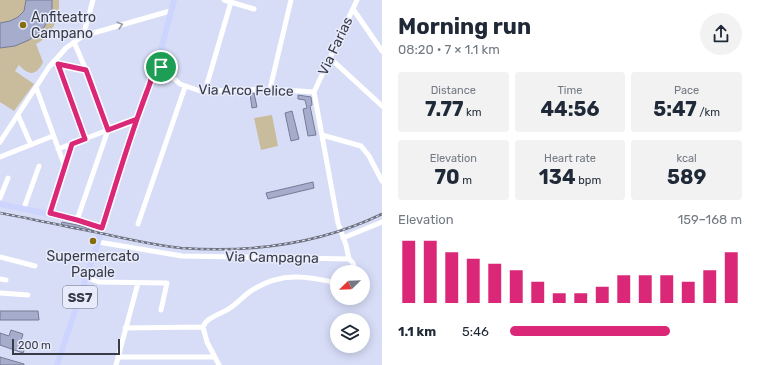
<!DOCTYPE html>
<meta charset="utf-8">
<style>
:root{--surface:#fff;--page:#f2f2f3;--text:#1f2937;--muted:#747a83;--accent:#db2777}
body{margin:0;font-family:Rubik,sans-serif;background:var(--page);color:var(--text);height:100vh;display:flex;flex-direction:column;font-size:15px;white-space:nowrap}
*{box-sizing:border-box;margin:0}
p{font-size:13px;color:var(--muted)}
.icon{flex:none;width:22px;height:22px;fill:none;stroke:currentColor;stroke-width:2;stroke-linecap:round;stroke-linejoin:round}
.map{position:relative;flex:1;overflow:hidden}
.drawer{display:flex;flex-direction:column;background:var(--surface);width:376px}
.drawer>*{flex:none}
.needle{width:26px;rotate:247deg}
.fabs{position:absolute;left:330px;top:265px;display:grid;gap:8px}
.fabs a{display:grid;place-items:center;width:40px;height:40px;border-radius:50%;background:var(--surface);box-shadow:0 2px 10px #0003;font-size:20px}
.scale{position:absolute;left:12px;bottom:10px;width:108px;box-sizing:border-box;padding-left:4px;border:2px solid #393b46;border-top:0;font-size:11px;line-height:14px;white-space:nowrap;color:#393b46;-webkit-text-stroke:3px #e7ebfb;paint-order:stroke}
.pin{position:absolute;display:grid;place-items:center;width:34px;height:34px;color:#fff;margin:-17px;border:2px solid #fff;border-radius:50%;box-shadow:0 1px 4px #0007}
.round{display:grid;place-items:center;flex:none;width:42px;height:42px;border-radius:21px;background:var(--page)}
.summary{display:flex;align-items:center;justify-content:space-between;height:68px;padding:0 16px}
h1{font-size:22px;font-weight:700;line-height:30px}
.figures{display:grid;grid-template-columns:repeat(3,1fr);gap:6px;height:68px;padding:4px 16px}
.figures div{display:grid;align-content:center;border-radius:4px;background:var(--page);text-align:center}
.figures b{font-size:20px;font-weight:700}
.figures small{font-size:11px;font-weight:400}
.figures p{font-size:11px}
.chart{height:112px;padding:8px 16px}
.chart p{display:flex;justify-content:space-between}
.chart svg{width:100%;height:72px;margin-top:4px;stroke:var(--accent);stroke-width:6}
ul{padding:0 16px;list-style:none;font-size:13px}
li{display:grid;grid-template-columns:64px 48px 1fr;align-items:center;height:30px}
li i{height:10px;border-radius:5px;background:var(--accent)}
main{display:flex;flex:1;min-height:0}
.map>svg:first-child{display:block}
</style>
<main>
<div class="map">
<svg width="382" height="365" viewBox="0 0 382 365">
<rect width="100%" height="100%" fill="#d7ddf7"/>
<path fill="#c8bc9d" d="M0,0H59C60,19 52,35 36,44L43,62C36,77 28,75 19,65L15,71L34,84L14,111L0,102Z
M272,115L278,146L261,150L254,118Z"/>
<path fill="#a5accc" stroke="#777c94" d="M26,0H52V10L48,21L42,30L29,40L15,46L0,48V23L10,21L18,17L24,11Z
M254,93L257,107L252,108L250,94Z
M298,95L311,97L312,105L310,106L316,135L308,136L303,109L307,108L305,100L298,99Z
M292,111L299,139L291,141L285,113Z
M313,182L314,188L268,199L266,193Z
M62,222L82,226L94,231L61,225Z
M0,311H38L39,320H0Z
M11,330L23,334L21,341L27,343L23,353L0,345V333L9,336Z
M0,357L24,364V365H0Z"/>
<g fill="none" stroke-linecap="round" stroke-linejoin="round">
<path stroke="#fff" stroke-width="5" d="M224,0L254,9
M353,9L382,51
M83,36L93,0
M330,58L382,106
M57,64L86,70L74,42
M58,64L85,139
M161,67L180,84L200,91L270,89L314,92
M36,87L65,167
M270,89L291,0
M205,91L231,2
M314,92L357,0
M18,115L31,145
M322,135L361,146L369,156L382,181
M0,142L49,67L66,48L83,36L170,11
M58,149L137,119
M0,157L53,136
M0,198L8,178
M24,208L39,166
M50,213L72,144
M77,220L108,130L86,70
M138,224L185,87
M343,238L382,222
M98,242L182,256L349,259L346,245L338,223L314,92
M0,257L35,266
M349,259L353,263L356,272
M87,278L99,282L167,283L161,310
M0,279L6,280
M0,293L28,295
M203,327C206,317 222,314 230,308C238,303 245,294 254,289C282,272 307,276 337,283
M203,327L207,342L219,365
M125,328L203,327
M118,357H215
M116,365L138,283"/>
<path stroke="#cdd4fe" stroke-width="6" d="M152,76L155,62L160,54
M0,204L77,220L102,229
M57,365L98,242L137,119L152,78L161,67L160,54L174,0"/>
<g stroke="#6c707f" stroke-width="2.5">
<path id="rail" d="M0,213C32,219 63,226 95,232C123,238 152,245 181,248C250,253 320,244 382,214"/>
</g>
<use href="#rail" stroke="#e7ebfb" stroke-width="1" stroke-dasharray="3" stroke-linecap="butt"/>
</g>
<defs><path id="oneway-chevron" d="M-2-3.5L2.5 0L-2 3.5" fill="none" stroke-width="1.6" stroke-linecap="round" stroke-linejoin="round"/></defs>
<use stroke="#9c9da2" href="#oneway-chevron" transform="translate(120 25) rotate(-16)"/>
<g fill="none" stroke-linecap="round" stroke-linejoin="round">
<g stroke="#fff" stroke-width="8">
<path id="route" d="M161,67L152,78L137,119L108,130L86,70L58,64L85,139L72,144L50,213L77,220L102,228C117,181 131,132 149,86C153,74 153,65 160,54L161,67"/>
</g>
<use href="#route" stroke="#db2777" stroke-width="5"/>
</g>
<g fill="#876c0a" stroke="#e7ebfb" stroke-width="1.5">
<circle cx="23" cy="25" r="4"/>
<circle cx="93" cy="241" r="4"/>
</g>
<g text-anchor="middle" stroke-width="3" stroke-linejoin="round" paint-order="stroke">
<rect fill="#e7ebfb" stroke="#6d707c" stroke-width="1" x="63" y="286" width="34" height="22" rx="3"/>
<g font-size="13" font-weight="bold" fill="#393b46">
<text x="80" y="302">SS7</text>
</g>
<g font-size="14" fill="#393b46" stroke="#e7ebfb" text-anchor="start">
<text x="31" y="22">Anfiteatro<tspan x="31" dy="16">Campano</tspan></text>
<text x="93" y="261" text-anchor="middle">Supermercato<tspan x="93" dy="16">Papale</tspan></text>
</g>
<g font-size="14" fill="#393b46" stroke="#e7ebfb">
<text transform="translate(335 46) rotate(-65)" y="5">Via Farias</text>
<text transform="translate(246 90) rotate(1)" y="5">Via Arco Felice</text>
<text transform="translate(272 257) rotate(1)" y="5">Via Campagna</text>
</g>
</g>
</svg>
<div class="fabs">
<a><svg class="needle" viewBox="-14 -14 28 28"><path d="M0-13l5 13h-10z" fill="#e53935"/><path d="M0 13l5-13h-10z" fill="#747a83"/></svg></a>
<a><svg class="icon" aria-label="layers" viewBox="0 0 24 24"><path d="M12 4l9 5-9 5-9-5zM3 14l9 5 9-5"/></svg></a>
</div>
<div class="scale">200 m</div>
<div class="pin" style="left:161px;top:67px;background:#1e9e55"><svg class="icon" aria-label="arrive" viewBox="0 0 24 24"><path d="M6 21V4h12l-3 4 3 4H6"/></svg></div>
</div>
<section class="drawer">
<div class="summary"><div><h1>Morning run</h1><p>08:20 · 7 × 1.1 km</p></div><a class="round"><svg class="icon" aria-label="share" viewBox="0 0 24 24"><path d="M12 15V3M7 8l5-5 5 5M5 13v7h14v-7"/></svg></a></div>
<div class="figures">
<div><p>Distance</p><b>7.77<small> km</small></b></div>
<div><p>Time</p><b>44:56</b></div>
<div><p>Pace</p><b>5:47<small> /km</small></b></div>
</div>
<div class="figures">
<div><p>Elevation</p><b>70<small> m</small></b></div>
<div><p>Heart rate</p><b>134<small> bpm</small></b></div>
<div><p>kcal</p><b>589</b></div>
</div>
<div class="chart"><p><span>Elevation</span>159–168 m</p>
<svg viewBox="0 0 160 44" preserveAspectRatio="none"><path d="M5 44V6M15 44V6M25 44V13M35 44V17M45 44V20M55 44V24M65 44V31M75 44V38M85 44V38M95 44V34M105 44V27M115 44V27M125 44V27M135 44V31M145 44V24M155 44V13"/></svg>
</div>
<ul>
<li><b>1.1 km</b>5:46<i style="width:69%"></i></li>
</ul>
</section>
</main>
